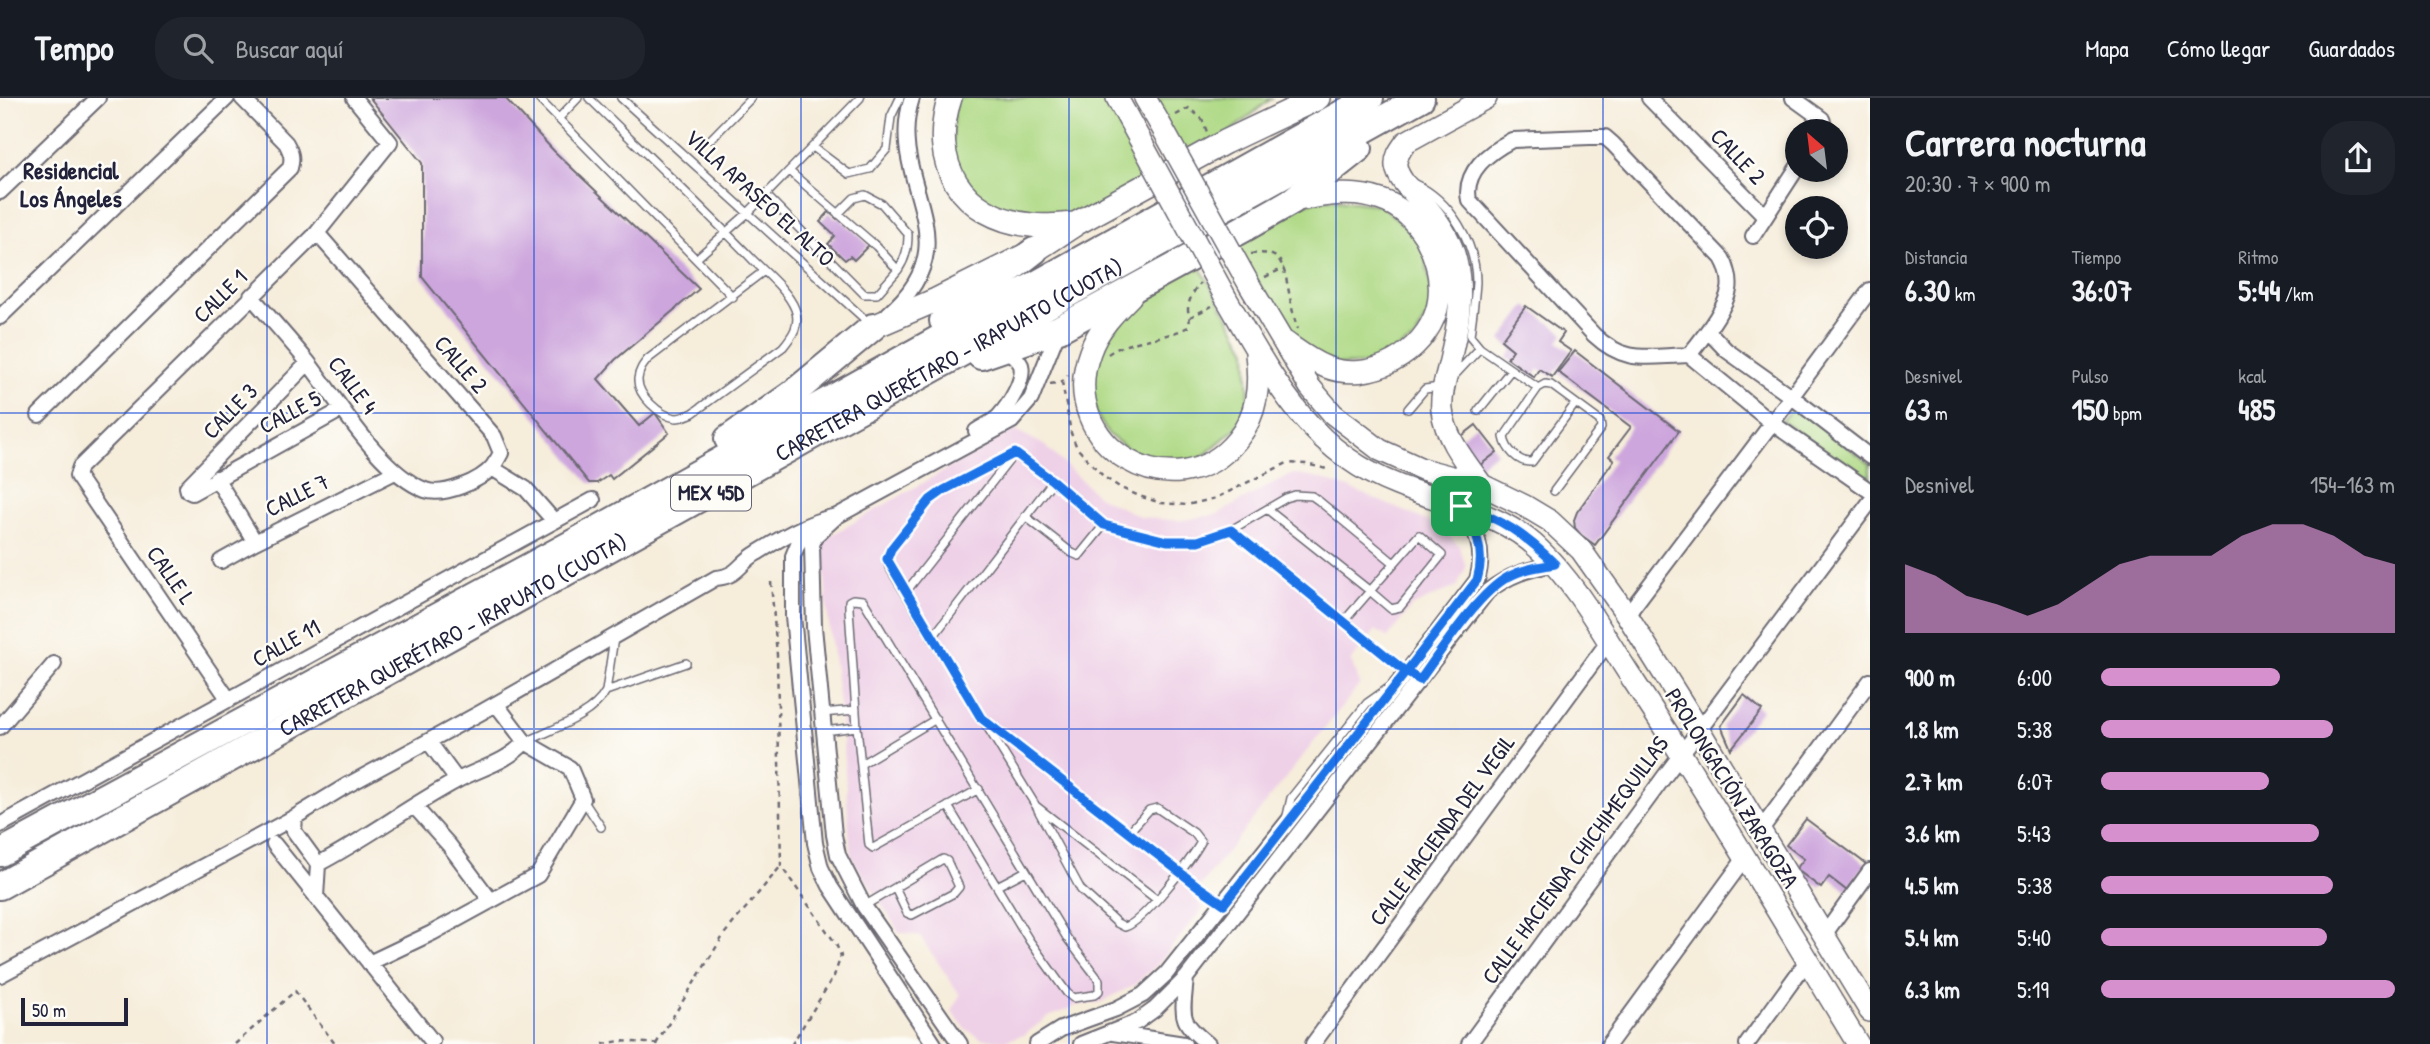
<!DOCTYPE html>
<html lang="es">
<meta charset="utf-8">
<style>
:root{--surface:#171b24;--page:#20242c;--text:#f1f3f6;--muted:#9ea1a6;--line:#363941;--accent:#d690ce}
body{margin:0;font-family:"Patrick Hand",sans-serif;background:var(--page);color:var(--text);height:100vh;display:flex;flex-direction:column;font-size:26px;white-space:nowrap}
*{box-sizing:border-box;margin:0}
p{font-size:23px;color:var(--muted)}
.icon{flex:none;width:38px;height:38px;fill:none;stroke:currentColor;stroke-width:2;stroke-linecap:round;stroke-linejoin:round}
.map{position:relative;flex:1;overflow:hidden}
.drawer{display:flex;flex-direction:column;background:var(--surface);width:560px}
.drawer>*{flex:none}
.needle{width:46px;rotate:332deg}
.tools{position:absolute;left:1785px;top:21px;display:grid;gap:14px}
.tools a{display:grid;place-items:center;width:63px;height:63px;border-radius:50%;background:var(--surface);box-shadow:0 4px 10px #0003;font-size:35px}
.scale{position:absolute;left:21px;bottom:18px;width:107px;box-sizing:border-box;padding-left:7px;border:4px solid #22223b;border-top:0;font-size:19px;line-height:24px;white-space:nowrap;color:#22223b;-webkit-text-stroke:5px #fdfcf7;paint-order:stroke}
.pin{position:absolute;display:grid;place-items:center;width:60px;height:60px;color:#fff;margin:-30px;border-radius:14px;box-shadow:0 4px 10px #0006}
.round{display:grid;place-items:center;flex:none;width:74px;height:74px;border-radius:28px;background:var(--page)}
.summary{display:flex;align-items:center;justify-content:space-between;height:119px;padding:0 35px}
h1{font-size:38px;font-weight:700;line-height:52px}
.figures{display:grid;grid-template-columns:repeat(3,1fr);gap:10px;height:119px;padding:7px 35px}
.figures div{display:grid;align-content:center}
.figures b{font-size:30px;font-weight:700}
.figures small{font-size:19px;font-weight:400}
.figures p{font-size:19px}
.chart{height:196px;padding:14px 35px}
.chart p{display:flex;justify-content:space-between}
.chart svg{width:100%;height:126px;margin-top:7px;fill:var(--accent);opacity:.7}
ul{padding:0 35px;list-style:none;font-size:23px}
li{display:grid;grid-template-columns:112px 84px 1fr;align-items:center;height:52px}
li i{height:18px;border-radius:9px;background:var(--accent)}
header{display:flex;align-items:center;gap:42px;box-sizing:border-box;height:98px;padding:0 35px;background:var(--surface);border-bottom:2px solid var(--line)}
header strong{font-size:33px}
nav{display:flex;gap:38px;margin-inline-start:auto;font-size:24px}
.search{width:490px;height:63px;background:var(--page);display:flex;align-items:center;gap:18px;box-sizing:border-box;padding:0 24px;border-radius:28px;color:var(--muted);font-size:26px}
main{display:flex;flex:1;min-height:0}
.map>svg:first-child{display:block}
</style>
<header>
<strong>Tempo</strong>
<div class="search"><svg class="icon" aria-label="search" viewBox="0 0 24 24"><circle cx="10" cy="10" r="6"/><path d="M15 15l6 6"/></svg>Buscar aquí</div>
<nav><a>Mapa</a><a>Cómo llegar</a><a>Guardados</a></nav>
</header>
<main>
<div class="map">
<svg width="1870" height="946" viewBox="0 0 1870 946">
<rect width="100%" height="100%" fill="#fdfcf7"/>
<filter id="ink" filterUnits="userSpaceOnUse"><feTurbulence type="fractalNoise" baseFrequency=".0143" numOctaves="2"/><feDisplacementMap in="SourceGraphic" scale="14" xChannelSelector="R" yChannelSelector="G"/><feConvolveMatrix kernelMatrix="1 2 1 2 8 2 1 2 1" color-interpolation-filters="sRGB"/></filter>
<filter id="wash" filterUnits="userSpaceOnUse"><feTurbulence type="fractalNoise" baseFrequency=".00686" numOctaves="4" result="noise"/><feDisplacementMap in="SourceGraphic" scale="28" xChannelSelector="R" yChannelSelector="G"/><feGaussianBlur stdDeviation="1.57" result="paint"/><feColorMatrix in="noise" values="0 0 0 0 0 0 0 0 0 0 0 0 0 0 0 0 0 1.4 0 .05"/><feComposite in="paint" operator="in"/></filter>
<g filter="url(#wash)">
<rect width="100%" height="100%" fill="#f6eddb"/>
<path fill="#eed0e7" d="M1015,332L1044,347L1099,399L1141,419L1179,423L1218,416L1269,387L1293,376L1322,381L1349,390L1441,429L1459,448L1466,469L1457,488L1411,509L1388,540L1376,532L1351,563L1360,586L1192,798L1204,810L1156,868L1134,887L1101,904L1075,908L1046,920L1024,937L1003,943L981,940L966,931L952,913L960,897L920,838L899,834L851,758L842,630L827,510L823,442Z"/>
<path fill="#afd985" stroke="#687e60" stroke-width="2" d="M954,0H1113L1155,78L1079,120L1000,115L952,72Z
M1151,0H1272L1221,41L1185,62Z
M1329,101L1380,107L1421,141L1434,204L1415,241L1370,266L1334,267L1287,238L1233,143L1295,107Z
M1196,162L1247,252L1249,308L1236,330L1195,365H1159L1137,357L1109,337L1095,314L1091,285L1101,248L1148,190Z
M1794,308L1870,366V390L1782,323Z"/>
<g id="blocks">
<path fill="#cda6dd" d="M370,0H505L554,53L699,191L615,262L598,281L639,328L655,315L669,335L612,381L609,377L597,385H589L422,179V65Z
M829,114L837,121L839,119L869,147L854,162L850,158L845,162L828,146L835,138L820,124Z
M1526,208L1564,235L1558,244L1571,253L1552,279L1539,271L1534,279L1507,260L1513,252L1501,242Z
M1575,253L1679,333L1595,447L1581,437L1575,430L1574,422L1577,414L1614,362L1609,358L1631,329L1558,274Z
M1476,327L1497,354L1479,368L1458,341Z
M1744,597L1762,612L1731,651L1721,628Z
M1806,721L1866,766L1846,792L1829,779L1821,790L1796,771L1804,761L1786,747Z"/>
</g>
</g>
<g filter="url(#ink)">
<use href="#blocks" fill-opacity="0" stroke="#6c6973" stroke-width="2"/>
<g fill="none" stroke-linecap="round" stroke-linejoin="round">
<g stroke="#6c6973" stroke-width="10">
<path id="lane" d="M538,0L733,199
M589,0C644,54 700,107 753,162C767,176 788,193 795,211C801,227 792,238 783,249L693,315C688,317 682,320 676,320C660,318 637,297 638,281C639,272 643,267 648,261L764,173
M621,0L870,226
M559,20L578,0
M711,41L751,0
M813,49L849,76L870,71L887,51L891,19L900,0
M1415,86C1450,102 1476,145 1476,184C1475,202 1472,220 1470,238L1480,250
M766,97L864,196H877L898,172L876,148L789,73
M838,116L854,100L865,97L882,106L908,136C908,150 906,160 898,172
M697,160L748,115L860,0
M1452,280L1480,250L1538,290
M1408,311L1425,291L1440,289
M1478,313L1511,272
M1554,393L1601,330L1600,323L1551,287L1545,286L1538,290L1504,339C1506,351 1518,365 1532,364L1575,306
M1268,412L1370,493L1344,523
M1025,418L1072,455L1079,458L1104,427
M1231,432L1407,574
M1419,437L1442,457L1400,509L1391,511L1370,493Z
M905,495L1015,355
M614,540L606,593L686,565
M932,540L1053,383
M822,615L856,612
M985,623L1199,789L1223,805
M824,633L857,629
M526,644C550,632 593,618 606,593
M861,666L936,621
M583,702L601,729
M948,708L1029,842L1067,895L1073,900L1094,897L1099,893V882L1067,840L863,502L853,501L849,503V511L857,629L869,747L873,750L979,691
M1038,712L1081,792L1117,825L1125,829C1143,824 1191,762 1201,744L1194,735L1157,710L1149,712L1129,734
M1286,722L1291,700L1367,605L1391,588
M997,788L1026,773
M1156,801L1036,708L889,469L887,461L891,451L930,402L944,392L1015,355L1053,383L1104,427L1167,443H1198L1231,432L1286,400L1295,397L1312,398L1319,403L1394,465
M864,808L943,761L947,763L959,789L954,795L912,817L907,815L895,790"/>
</g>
<g stroke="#6c6973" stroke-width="18">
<path id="street" d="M1649,0L1765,118
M1793,0L1822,21L1824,26L1822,33
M1590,39H1605L1613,46L1722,160C1727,168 1731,182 1729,192C1725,212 1702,241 1689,257C1648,258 1626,267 1594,237L1469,102C1463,74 1489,54 1512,42Z
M0,94L98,0
M1753,138L1797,70
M251,198C270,220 289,241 307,263C337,301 379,374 425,392C443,399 481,383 493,368C496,364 499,359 501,355L494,338L317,135
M888,216C975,141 884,84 912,0
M0,219L227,0
M1708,233L1726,252L1792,299L1870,359
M1689,257L1772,325L1870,393
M39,317L290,70C293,60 291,54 286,45L242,0
M976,333C983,328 994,324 999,318C1009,307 1025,282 1021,267C1018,260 1011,256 1006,251
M492,370L526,391L554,423
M216,380L255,444
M188,393L187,389L308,265
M188,393L192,395L341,312
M811,430L800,441L793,458V518L815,745L821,770L830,788L934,946
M221,463L255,444L395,374
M1627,517L1772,325L1870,192
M229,602L77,378L80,369L317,135L390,44L354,0
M0,629L54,566
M429,644L457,682
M414,708L449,747L491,803
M295,719L294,733L318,766L316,799
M0,727L593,402
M1760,733L1870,583
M274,746L432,943
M318,766C366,741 408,709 456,683C480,670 506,665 525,644
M1824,837L1870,773
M369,865L432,835L538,777L583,701L570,670L525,644L496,606
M0,877L295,719L346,688L480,615L716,480C739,478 739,465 757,455C781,440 809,423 837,418
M1186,880C1183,917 1177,922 1208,946
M1113,935L1184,946
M960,946L864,808L838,757L834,737L814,529L812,447L815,438L837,418L1012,323L1031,301L1059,231
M1037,946L1061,931L1116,911L1143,897L1166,876L1403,579L1477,482C1486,452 1476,434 1461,408
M1081,946L1137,924L1155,911L1186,880L1488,493C1511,476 1526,472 1554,466
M1313,946L1608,544
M1469,946L1664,679L1870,404
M1609,946L1745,760
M1747,946L1807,863"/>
</g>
<g stroke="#6c6973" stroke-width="24">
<path id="secondary" d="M1117,0L1139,40
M1145,0L1160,26
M1250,188L1310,289L1333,316L1380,352L1422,371L1482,387L1525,408L1550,423L1581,452L1627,517L1693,622L1870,913
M1131,198C1114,215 1098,231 1090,254C1055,348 1175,418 1237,342C1258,316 1260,287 1256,256
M1226,200C1271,277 1308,353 1397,387C1447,407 1500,413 1540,452C1579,489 1605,540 1635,585C1713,703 1784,825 1858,946
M1285,244C1298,253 1311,263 1326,269C1370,286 1424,256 1437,211C1443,186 1437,161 1425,139C1415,123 1400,108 1381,102C1352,91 1321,98 1292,103
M1482,387C1466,365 1445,340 1442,312C1440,292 1449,272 1452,253C1459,224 1463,192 1456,163C1451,143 1441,126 1428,111C1418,97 1399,86 1396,68C1395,58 1401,51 1406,44L1486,0"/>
</g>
<g stroke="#6c6973" stroke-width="26">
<path id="primary" d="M950,0C928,65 962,120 1031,127C1045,129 1060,127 1074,126
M873,229L936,202L1034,153L1077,125L1225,44L1318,0"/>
</g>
<g stroke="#6c6973" stroke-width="30">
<g id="highway">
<path d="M943,223L1034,153"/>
<path d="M981,258L1059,231L1243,131L1292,103L1359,50"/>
<path d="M728,341L791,297L873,229"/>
<path d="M0,755L575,444L1370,0"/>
<path id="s1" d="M0,788L1421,0"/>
</g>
</g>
<path stroke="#6c6973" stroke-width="2.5" stroke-dasharray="5 5" stroke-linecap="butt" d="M1176,17L1189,10L1202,21L1207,34
M1251,156C1260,155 1271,154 1278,161C1288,170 1290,214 1298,231
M1265,179L1284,170
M1190,219L1212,208
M1108,256C1128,241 1164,242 1188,229C1191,222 1189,219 1188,212C1188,202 1194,193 1200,185
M1062,284L1071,335L1077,350L1104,379L1121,390L1139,398L1161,405L1187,407L1216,400L1287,365L1306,366L1327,371L1330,370
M1050,286L1062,284L1068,277
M771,484L777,557L781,768L836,846L841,858L834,878L792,946
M235,946L295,893L335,946
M603,946L620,943L659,946
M656,946L725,835L781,768"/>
<use href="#lane" stroke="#fff" stroke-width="7"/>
<use href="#street" stroke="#fff" stroke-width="14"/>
<use href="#secondary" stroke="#fff" stroke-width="21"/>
<use href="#primary" stroke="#fff" stroke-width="23"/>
<use href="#highway" stroke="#fff" stroke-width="26"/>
<g stroke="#6c6973" stroke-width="24" stroke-linecap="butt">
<path id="secondary-bridge" d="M1160,26L1250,188
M1139,40L1226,200"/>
</g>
<use href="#secondary-bridge" stroke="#fff" stroke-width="21"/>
</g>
</g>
<g fill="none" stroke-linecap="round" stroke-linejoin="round" filter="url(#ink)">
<g stroke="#fff" stroke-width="14">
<path id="route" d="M1461,408C1476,434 1486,452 1477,482L1406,574L1231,432L1198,443H1167L1104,427L1053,383L1015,355L944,392L930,402L891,451L887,461L981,620L1199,789L1224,806L1406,574L1420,582C1441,553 1478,495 1508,479C1522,471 1538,469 1555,466C1527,438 1499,419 1461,408"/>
</g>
<use href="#route" stroke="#1a73e8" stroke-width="9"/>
</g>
<path fill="none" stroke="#1d4ed8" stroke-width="2" stroke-opacity="0.55" d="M267,0V946M534,0V946M801,0V946M1069,0V946M1336,0V946M1603,0V946M0,315H1870M0,631H1870"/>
<g text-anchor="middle" stroke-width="5" stroke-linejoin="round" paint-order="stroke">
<rect fill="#fdfcf7" stroke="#646373" stroke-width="2" x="671" y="377.5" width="80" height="35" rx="5"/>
<g font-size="21" font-weight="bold" fill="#22223b">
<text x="711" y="402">MEX 45D</text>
</g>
<g font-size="23" fill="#22223b" stroke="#fdfcf7">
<text transform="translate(1738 58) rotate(46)" y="8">CALLE 2</text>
<text transform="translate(760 100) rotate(42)" y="8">VILLA APASEO EL ALTO</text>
<text transform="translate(220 198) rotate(-45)" y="8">CALLE 1</text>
<text dy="8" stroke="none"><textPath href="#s1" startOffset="1085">CARRETERA QUERÉTARO - IRAPUATO (CUOTA)</textPath></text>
<text transform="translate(461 266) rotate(49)" y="8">CALLE 2</text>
<text transform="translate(353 287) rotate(53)" y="8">CALLE 4</text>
<text transform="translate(230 313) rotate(-46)" y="8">CALLE 3</text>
<text transform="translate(290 314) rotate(-28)" y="8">CALLE 5</text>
<text transform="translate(297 397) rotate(-27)" y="8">CALLE 7</text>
<text transform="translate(171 477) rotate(55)" y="8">CALLE L</text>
<text dy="8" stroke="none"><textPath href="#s1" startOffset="518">CARRETERA QUERÉTARO - IRAPUATO (CUOTA)</textPath></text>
<text transform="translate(286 545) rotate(-29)" y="8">CALLE 11</text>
<text transform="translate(1732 690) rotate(58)" y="8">PROLONGACIÓN ZARAGOZA</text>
<text transform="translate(1442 732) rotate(-54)" y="8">CALLE HACIENDA DEL VEGIL</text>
<text transform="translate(1575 762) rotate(-54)" y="8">CALLE HACIENDA CHICHIMEQUILLAS</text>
</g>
<g font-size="24" font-weight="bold" fill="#22223b" stroke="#fdfcf7">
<text x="71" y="81">Residencial<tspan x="71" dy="28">Los Ángeles</tspan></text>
</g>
</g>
</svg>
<div class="tools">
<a><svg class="needle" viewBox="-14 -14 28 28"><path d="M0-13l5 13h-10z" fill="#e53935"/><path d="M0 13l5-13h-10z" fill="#9ea1a6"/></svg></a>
<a><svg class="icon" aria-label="locate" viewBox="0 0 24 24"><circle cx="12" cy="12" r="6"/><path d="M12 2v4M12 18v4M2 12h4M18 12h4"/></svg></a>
</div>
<div class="scale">50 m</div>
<div class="pin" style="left:1461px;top:408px;background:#1e9e55"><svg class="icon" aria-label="arrive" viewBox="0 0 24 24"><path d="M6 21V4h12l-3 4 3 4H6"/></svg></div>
</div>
<section class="drawer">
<div class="summary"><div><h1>Carrera nocturna</h1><p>20:30 · 7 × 900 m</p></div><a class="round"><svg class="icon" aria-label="share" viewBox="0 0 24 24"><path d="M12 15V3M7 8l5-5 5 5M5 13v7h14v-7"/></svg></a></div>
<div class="figures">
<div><p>Distancia</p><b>6.30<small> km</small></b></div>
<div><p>Tiempo</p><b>36:07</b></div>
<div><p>Ritmo</p><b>5:44<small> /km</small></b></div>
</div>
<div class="figures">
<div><p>Desnivel</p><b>63<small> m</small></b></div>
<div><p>Pulso</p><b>150<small> bpm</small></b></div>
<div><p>kcal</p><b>485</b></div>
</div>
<div class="chart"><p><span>Desnivel</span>154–163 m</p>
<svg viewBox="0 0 160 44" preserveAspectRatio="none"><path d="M0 44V20L10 24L20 31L30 34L40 38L50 34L60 27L70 20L80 17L90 17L100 17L110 10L120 6L130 6L140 10L150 17L160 20V44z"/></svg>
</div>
<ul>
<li><b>900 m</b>6:00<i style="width:61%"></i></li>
<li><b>1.8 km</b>5:38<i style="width:79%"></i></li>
<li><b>2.7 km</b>6:07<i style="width:57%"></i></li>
<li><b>3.6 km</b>5:43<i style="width:74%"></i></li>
<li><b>4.5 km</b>5:38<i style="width:79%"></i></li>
<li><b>5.4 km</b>5:40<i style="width:77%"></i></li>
<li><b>6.3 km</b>5:19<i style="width:100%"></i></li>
</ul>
</section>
</main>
